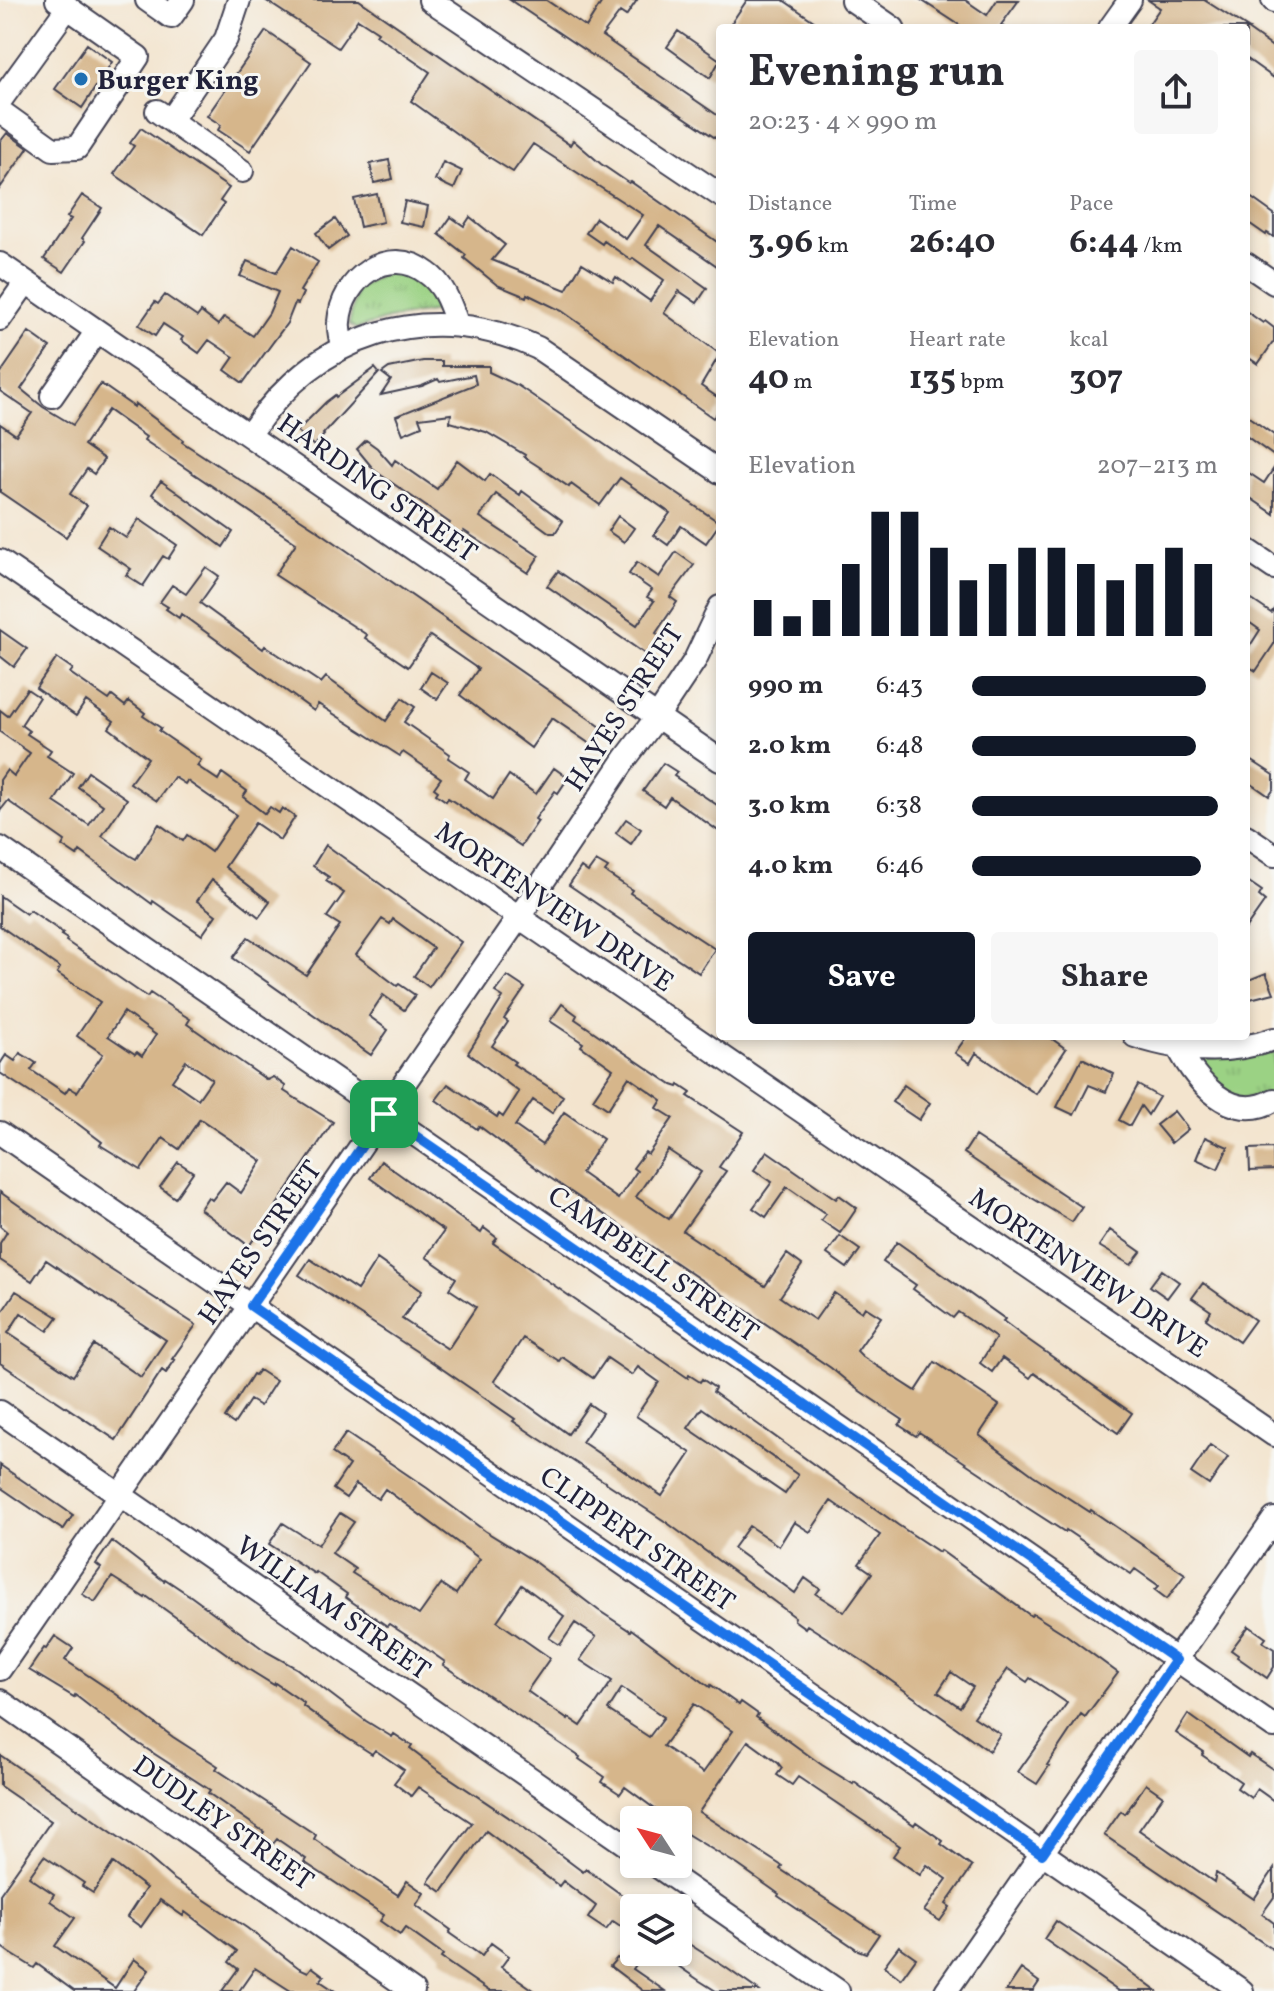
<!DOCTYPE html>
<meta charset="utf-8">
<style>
:root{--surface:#fff;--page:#f7f7f7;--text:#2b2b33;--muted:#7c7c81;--accent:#111827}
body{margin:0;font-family:Vollkorn,serif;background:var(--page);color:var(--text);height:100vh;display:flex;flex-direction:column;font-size:30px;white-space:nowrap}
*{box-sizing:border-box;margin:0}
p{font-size:26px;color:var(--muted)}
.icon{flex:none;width:44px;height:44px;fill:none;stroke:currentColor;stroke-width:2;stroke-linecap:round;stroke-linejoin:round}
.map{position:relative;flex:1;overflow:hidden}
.side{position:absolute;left:716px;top:24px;width:534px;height:1016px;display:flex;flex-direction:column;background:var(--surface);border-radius:8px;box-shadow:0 4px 12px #0003}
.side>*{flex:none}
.needle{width:52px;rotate:306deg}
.tools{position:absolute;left:620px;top:1806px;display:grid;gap:16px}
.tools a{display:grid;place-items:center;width:72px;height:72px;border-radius:8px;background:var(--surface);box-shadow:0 4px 12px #0003;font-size:40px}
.pin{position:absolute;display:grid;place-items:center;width:68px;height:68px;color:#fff;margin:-34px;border-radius:16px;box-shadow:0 4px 12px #0006}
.round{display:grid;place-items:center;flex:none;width:84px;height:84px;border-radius:8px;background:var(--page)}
.summary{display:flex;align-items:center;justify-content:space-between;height:136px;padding:0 32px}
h1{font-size:44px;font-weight:700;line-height:60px}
.figures{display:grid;grid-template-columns:repeat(3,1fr);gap:12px;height:136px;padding:8px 32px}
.figures div{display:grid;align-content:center}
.figures b{font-size:34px;font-weight:700}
.figures small{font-size:22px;font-weight:400}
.figures p{font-size:22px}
.chart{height:224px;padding:16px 32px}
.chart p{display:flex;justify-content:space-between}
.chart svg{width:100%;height:144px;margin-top:8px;stroke:var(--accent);stroke-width:6}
.primary-button{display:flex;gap:16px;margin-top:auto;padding:16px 32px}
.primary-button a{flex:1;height:92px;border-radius:8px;background:var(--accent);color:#fff;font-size:32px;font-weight:700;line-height:92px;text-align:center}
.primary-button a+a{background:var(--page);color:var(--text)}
ul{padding:0 32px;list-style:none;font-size:26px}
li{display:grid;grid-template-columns:128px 96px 1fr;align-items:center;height:60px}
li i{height:20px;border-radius:10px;background:var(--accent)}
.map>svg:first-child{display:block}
</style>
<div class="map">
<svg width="1274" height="1991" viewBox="0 0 1274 1991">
<defs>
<pattern id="grass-tufts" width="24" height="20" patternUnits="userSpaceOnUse" patternTransform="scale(2)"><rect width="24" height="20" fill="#9bd284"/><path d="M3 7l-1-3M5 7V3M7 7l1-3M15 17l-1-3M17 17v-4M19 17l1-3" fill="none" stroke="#85b473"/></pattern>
</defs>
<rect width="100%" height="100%" fill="#f6f6f2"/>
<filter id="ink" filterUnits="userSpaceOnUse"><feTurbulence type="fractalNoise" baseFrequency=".0125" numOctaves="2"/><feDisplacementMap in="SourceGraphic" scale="16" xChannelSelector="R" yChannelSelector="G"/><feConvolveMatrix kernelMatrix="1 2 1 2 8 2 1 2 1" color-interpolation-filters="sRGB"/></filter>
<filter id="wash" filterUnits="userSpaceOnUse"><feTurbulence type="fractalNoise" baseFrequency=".006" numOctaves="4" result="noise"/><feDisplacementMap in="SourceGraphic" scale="32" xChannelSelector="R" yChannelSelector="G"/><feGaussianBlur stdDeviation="1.8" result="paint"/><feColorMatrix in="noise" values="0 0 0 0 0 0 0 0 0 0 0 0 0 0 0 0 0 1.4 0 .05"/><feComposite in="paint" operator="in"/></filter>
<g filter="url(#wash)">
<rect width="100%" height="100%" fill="#f3e4ce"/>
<path fill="url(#grass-tufts)" stroke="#5e7a60" stroke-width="2" d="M386,271C412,272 429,280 439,305L436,311L388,319L356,329L349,324L357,289Z
M1274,1048V1094L1234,1100L1201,1069V1062L1205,1059Z"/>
<g id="blocks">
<path fill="#d6b68b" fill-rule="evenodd" d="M265,0H359L570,145L573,140L601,164L629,183L631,182L720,244V268L659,226L646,245L707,288L697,303L679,291L664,313L720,354L701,386L720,399V409L713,418L562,311L527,294L526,297L497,285L464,258L466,255L439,234L451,217L464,226L470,217L505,245L492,260L566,290L582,263L613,282L616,277L650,301L664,280L633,258L631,260L604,241L602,244L586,233L596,218L626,239L643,215L533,144L513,172L489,157L411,101L430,72L376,35L378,32L358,19L338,48Z
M510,0H546L586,27L603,0H637L626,16L620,12L602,36L720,117V141Z
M747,0H783L824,28H728Z
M921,0H965L987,15L997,0H1019L1001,25L1005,28H964Z
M1148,0H1204L1248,28H1146L1160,8Z
M1246,28L1274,48V78L1246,58Z
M266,31L311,62L250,151L218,130L221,125L207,116Z
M678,31L720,60L710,78L667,47Z
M87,44L112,62L82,108L55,89Z
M141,128L229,188L220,201L224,204L203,235L114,174L134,146L130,143Z
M7,133L28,148L0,188V142Z
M389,160L393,179L374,183L370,164Z
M443,162L462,171L454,189L435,180Z
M377,194L383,222L360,227L354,199Z
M1246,194L1274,214V237L1267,233L1266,235L1246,221Z
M82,195L102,208L82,238L85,241L64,272L44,259L71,219L67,217Z
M405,201L428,206L424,227L400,222Z
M335,219L347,236L328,250L316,233Z
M293,246L318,262L300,291L303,293L298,304L295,303L287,323L243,383L225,370L234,357L209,340L199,353L181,340L183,337L163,324L155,336L139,325L155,302L158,304L165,295L197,317L201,312L218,325L224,317L253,336L269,313L278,292L240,276L247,261L276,273Z
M1246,311L1263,323L1265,321L1274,328V341L1258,364L1246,356Z
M29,332L50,347L21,389L43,407L73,425L101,384L134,407L135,404L183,440L182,442L317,530L604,729L593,746L552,718L531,748L460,695L478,669L430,636L408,667L365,638L367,635L275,575L296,543L144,440L146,437L108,410L84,445L104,459L94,474L87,469L70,494L87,506L66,537L0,492V424L16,435L32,413L0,391V374Z
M423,361H442V366H489V372L517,385L720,523L706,543L681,526L668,545L654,535L670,513L620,478L600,505L571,484L569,487L538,466L524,457L525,455L486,432L450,422L451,414L419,418L422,426L403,434L396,416L476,384L474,375L440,382L438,379L422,386L381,395L391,380L382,373L389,368Z
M375,368L379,373L323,434L324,435L314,446L297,431L326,402L335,395L336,397Z
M1246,415L1274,435V456L1246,436Z
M366,440L377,448L392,465L395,460L437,489L457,460L485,481L490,474L520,495L522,491L563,521L555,533H550L496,494L480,517L539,556L528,573L464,531L462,535L448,526L450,523L375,471L357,449Z
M1274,468V514L1246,495V471L1264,483Z
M161,481L233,532L223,547L152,494Z
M618,516L634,528L624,542L608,531Z
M139,519L177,545L168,559L163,556L143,586L126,575L131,569L97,546L109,527L126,538Z
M676,552L694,565L670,597L677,602L656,633L660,636L648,656L547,586L558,571L637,625L654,601L647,597L652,590L629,574L637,562L659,577Z
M206,567L219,576L200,603L263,649L265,646L321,683L326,677L386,721L402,698L415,707L404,722L450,754L448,758L469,772L465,779L493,799L509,775L536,794L554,768L568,778L558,793L555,791L535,819L538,821L521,846L448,798L446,801L436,794L438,791L434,788L441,778L403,752L400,756L318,704L314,711L181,614L179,618L166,609L168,607L160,602L172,585L186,594Z
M1246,596L1271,613L1274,609V644L1256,671L1246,665V652L1260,630L1246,620Z
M0,630L27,649L14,667L0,656Z
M57,658L73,669L70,673L109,700L112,696L125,706L129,701L145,713L143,716L161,728L159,731L201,760L197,766L218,780L222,773L247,791L243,797L265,814L270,807L279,813L282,808L295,817L280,840L255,823L225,867L270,902L259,917L212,880L197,901L216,915L202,935L153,901L152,904L80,851L77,856L62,846L65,841L8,801L0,811V780L7,770L14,776L30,753L0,732V710L8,716L27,689L39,697L21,725L29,731L27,734L51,750L47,756L73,773L54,802L89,825L103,805L78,787L88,772L127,799L102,836L129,855L136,859L159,824L183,841L187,835L211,852L236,815L187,781L185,784L174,777L157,801L130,783L148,758L109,728L114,721L86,701L76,716L36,688Z
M431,672L448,683L437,699L421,688Z
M1246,757L1274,775V789L1269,796L1246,780Z
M663,763L677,772L674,776L720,807V832L670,797L664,806L643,791Z
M626,819L641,829L631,844L616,833Z
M326,845L461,942L429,987L414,976L433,948L393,919L390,924L382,919L356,955L397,986L399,984L415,995L404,1010L383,995L369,1016L388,1030L371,1055L233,958L248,937L306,975L340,925L327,917L344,893L326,881L329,877L313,866Z
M596,861L608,868L605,872L632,890L630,893L715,949L699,973L569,885L581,867L588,872Z
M1246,880L1262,891L1259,896L1265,901L1246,928Z
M0,896L26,914L30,910L63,933L61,935L67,939L66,941L147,997L150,993L174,1009L190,1019L187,1024L267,1080L273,1077L285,1086L284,1091L333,1122L249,1246L200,1209L208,1197L212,1200L226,1182L241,1193L262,1161L200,1119L179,1149L163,1138L141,1170L100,1145L102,1142L78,1124L0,1073V1064L6,1055L15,1061L20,1053L36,1063L31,1070L65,1093L69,1087L77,1092L103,1054L77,1036L100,1002L57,973L60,968L0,926ZM124,1012L156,1035L142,1056L137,1052L135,1054L108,1036ZM186,1061L212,1079L198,1099L172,1081Z
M1266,973L1274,993L1250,999L1246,981Z
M507,976L525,988L504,1019L508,1022L492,1046L515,1062L513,1064L563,1096L552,1113L533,1100L515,1126L542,1145L564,1112L603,1139L581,1173L618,1199L637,1171L633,1168L645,1152L648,1154L673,1118L657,1108L662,1100L629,1077L608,1109L593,1099L613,1069L581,1046L583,1043L550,1021L562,1004L577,1015L575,1019L672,1085L678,1087L679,1085L691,1093L688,1096L743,1132L719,1167L726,1171L683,1231L765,1286L787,1254L802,1265L780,1297L787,1302L815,1320L834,1293L862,1312L865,1307L881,1317L857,1351L863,1357L916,1391L935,1362L999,1405L979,1435L1033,1475L1090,1512L1091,1510L1185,1574L1167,1599L1155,1590L1159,1586L1135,1569L1131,1574L1066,1530L1065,1532L1023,1505L1000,1486L919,1432L916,1436L899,1425L903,1420L854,1387L831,1368L534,1167L479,1126L477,1129L436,1100L448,1084L497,1117L499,1114L503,1117L519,1092L468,1053L503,997L495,992ZM668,1150L701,1172L669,1219L636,1197Z
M967,1036H1048L1066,1049L1036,1094L976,1053L970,1063L955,1053Z
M1082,1058L1114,1074L1106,1092L1089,1085L1074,1115L1057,1107Z
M904,1085L930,1103L919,1120L892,1102Z
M1138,1085L1159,1097L1148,1115L1141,1106L1130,1126L1119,1120Z
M1174,1111L1188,1129L1171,1143L1156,1125Z
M975,1136L1082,1207L1072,1222L1012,1186L964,1153Z
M1205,1137L1228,1147L1218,1169L1196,1159Z
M1273,1148L1274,1170L1250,1171L1249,1149Z
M767,1151L836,1199L839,1195L857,1208L840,1233L821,1220L826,1214L787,1187L766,1217L753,1208L772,1182L754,1170Z
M381,1161L481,1233L484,1228L497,1238L493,1243L526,1266L688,1378L689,1375L700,1382L702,1379L715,1388L713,1392L898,1525L939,1552L940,1550L1031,1616L1033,1614L1065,1634L1118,1673L1085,1717L1081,1714L1047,1765L1049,1766L1037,1784L1018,1772L1067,1703L1030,1678L1027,1682L1008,1669L974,1717L1000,1734L989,1751L869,1665L807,1625L805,1628L794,1620L795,1617L666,1522L535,1436L513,1421L515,1419L416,1351L299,1275L310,1259L357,1290L377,1259L422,1291L402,1319L448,1349L476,1307L449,1289L456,1278L426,1257L444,1231L370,1178ZM523,1338L559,1361L562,1357L593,1378L607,1358L632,1375L638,1367L659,1382L636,1416L691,1453L662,1496L582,1442L602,1413L589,1404L568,1434L494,1381ZM702,1408L798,1475L785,1494L688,1428ZM831,1501L880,1535L859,1564L872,1573L844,1612L816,1594L820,1589L805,1578L795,1593L733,1548L749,1526L779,1546L794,1522L810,1532ZM951,1672L973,1687L960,1707L938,1692Z
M178,1162L193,1172L175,1198L160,1187Z
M0,1192L105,1266L196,1325L172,1359L175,1360L166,1373L162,1370L116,1440L0,1363V1315L16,1291L58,1317L48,1331L21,1313L8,1333L73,1376L94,1345L141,1377L166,1340L46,1260L32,1281L0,1260V1243L7,1232L0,1226Z
M1110,1230L1141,1252L1131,1265L1099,1246Z
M840,1236L860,1250L847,1268L827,1254Z
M897,1242L1005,1319L1003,1321L1027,1339L1132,1413L1118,1433L1034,1373L1030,1378L1002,1358L992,1372L980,1363L996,1338L958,1312L953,1318L913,1289L916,1285L883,1262Z
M1162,1270L1179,1282L1167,1298L1150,1286Z
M1203,1283L1255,1320L1239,1342L1206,1319L1211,1311L1192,1298Z
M259,1370L276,1381L260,1406L250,1400L234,1424L225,1418L253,1374L255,1375Z
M346,1433L427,1488L485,1531L532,1560L598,1610L630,1631L631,1629L710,1687L711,1685L739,1705L741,1702L758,1714L756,1717L822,1765L853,1784L854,1782L914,1825L916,1822L943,1841L941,1844L972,1867L946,1904L950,1907L940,1921L924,1911L947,1879L927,1865L920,1875L893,1856L900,1846L798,1777L792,1785L777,1775L782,1768L778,1763L748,1741L699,1812L782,1866L780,1869L879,1934L866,1953L858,1950L778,1896L779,1894L738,1865L687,1834L678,1826V1820H670L625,1787L620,1794L602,1782L605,1777L579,1759L580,1757L443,1665L445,1662L415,1641L389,1624L387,1626L345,1597L347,1594L316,1572L315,1574L269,1544L283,1523L318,1545L340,1513L354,1522L332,1553L355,1569L352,1573L419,1615L441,1584L456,1594L480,1559L385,1489L378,1499L356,1484L346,1498L333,1489L349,1465L332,1453ZM522,1585L564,1616L549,1638L560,1645L575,1623L596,1637L580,1660L612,1681L581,1726L569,1718L568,1720L527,1691L550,1658L497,1621ZM622,1688L664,1717L649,1737L608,1710ZM694,1704L733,1731L703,1773L663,1746Z
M1210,1445L1228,1457L1209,1485L1191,1473Z
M0,1465L73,1515L63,1530L0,1487Z
M112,1541L164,1581L165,1579L192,1597L267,1652L296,1668L366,1721L392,1737L394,1734L412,1746L410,1749L435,1768L523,1827L583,1872L586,1869L640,1908H634V1935L613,1921L606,1930L588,1918L596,1906L563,1881L559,1886L486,1831L442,1892L428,1882L472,1823L418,1787L411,1796L394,1783L404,1770L375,1750L372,1754L347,1738L303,1706L304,1703L275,1683L274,1685L248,1669L146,1596L145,1598L112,1577L95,1602L82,1594L101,1568L96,1564Z
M1249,1626L1266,1638L1263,1642L1274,1649V1667L1267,1678L1237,1657L1238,1655L1231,1650Z
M55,1636L73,1648L65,1660L116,1694L173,1737L218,1766L216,1769L316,1835L314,1839L342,1858L398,1895L407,1881L424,1893L416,1905L451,1930L449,1933L482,1956L491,1943L509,1956L501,1967L535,1991H489L441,1958L443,1955L405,1928L400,1935L380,1921L384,1915L304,1862L306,1859L277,1839L273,1844L261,1836L264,1832L208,1793L210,1790L133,1740L75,1695L74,1697L29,1670L44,1648L46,1649Z
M1188,1714L1248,1757L1250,1754L1274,1770V1801L1257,1789L1251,1798L1237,1788L1241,1782L1202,1755L1204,1752L1176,1733Z
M0,1755L149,1858L172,1878L247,1928L299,1968L308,1972L312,1967L324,1976L320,1981L335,1991H291L255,1968L239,1991H222L238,1969L229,1962L237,1951L185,1912L183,1916L160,1900L141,1927L127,1917L146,1888L113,1863L93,1893L82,1886L84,1883L44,1856L29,1877L54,1894L50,1901L75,1918L55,1946L115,1988L134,1959L149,1970L134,1991H74L37,1964L34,1968L10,1953L0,1946V1894L51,1821L0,1786Z
M1146,1784L1163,1796L1139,1830L1214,1882L1216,1873L1254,1899L1274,1869V1897L1262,1914L1274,1923V1950L1104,1835L1121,1811L1125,1814Z
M1056,1921L1110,1957L1156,1991H1118L1044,1939Z
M678,1937L725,1967L759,1991H716L700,1981L658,1952H678Z
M634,1939V1952H645L633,1969L665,1991H643L610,1966L617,1958L619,1959Z
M899,1946L916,1958L901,1979L884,1966Z
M1021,1969L1039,1982L1033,1991H1006Z"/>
</g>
</g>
<g filter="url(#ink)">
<use href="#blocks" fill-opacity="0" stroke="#413f51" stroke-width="2"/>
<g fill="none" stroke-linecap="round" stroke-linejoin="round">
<g stroke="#413f51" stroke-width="26">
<path id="minor" d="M147,0L171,17L183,0
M430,0L720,195
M852,0L893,28
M1273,0L1274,1
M1110,28L1130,0
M0,101L68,7
M0,111L53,149L77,148L138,57L57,0
M157,111L242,171
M171,120L226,39L239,0
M0,264L720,760
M1246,264L1274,283
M0,319L26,282
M342,347C341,339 338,330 339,322C342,279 388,243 427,273C445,285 451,307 458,326
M52,396L97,331
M250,434C316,333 426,297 538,348L720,472
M1246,549L1274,568
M0,561L1274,1435
M1246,836L1274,855
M0,848L1274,1727
M1135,1036C1180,1051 1229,1055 1274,1039
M1178,1047C1195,1080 1231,1125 1274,1100
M0,1133L1242,1991
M0,1412L634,1850
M0,1669L519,917L626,758L657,717L695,660L720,607
M0,1701L413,1991
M654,1864L838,1991
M946,1991L1274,1519"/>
</g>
<use href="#minor" stroke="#fff" stroke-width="22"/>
</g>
</g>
<g fill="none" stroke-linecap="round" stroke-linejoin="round" filter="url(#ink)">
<g stroke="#fff" stroke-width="16">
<path id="route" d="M384,1114L1176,1660L1042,1854L251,1306Z"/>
</g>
<use href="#route" stroke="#1a73e8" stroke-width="10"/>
</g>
<circle fill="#1f6fb2" stroke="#f6f6f2" stroke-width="3" cx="81" cy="79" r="8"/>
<g text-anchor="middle" stroke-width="6" stroke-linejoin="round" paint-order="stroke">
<g font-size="28" font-weight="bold" fill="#22223b" stroke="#f6f6f2" text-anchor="start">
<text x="97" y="89">Burger King</text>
</g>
<g font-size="28" fill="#22223b" stroke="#f6f6f2">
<text transform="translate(378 487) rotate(35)" y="10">HARDING STREET</text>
<text transform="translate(623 707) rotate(-57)" y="10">HAYES STREET</text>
<text transform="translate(555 906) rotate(34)" y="10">MORTENVIEW DRIVE</text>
<text transform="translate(259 1242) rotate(-55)" y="10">HAYES STREET</text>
<text transform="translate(654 1263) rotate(35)" y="10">CAMPBELL STREET</text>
<text transform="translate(1089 1272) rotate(34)" y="10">MORTENVIEW DRIVE</text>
<text transform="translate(638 1538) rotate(35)" y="10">CLIPPERT STREET</text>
<text transform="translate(334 1607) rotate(35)" y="10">WILLIAM STREET</text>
<text transform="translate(224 1822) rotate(35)" y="10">DUDLEY STREET</text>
</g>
</g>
</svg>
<div class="tools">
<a><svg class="needle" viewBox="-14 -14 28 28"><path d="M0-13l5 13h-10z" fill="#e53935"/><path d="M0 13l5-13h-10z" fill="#7c7c81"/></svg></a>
<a><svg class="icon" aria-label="layers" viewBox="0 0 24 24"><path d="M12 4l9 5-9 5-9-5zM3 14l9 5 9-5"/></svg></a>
</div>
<div class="pin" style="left:384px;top:1114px;background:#1e9e55"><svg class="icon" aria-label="arrive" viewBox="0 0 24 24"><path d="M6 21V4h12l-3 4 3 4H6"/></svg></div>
<section class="side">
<div class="summary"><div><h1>Evening run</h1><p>20:23 · 4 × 990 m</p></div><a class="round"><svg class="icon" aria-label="share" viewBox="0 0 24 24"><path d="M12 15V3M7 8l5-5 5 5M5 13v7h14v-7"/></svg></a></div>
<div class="figures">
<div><p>Distance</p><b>3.96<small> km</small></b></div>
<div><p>Time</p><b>26:40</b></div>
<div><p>Pace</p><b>6:44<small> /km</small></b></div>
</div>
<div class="figures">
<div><p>Elevation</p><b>40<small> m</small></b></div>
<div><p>Heart rate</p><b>135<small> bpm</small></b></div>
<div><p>kcal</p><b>307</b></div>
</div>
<div class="chart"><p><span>Elevation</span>207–213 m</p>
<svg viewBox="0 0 160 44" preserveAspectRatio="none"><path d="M5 44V33M15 44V38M25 44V33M35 44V22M45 44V6M55 44V6M65 44V17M75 44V27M85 44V22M95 44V17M105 44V17M115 44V22M125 44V27M135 44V22M145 44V17M155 44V22"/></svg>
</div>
<ul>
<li><b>990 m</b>6:43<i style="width:95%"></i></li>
<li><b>2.0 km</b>6:48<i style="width:91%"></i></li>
<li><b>3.0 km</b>6:38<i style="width:100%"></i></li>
<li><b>4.0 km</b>6:46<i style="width:93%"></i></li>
</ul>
<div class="primary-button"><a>Save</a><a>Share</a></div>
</section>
</div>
